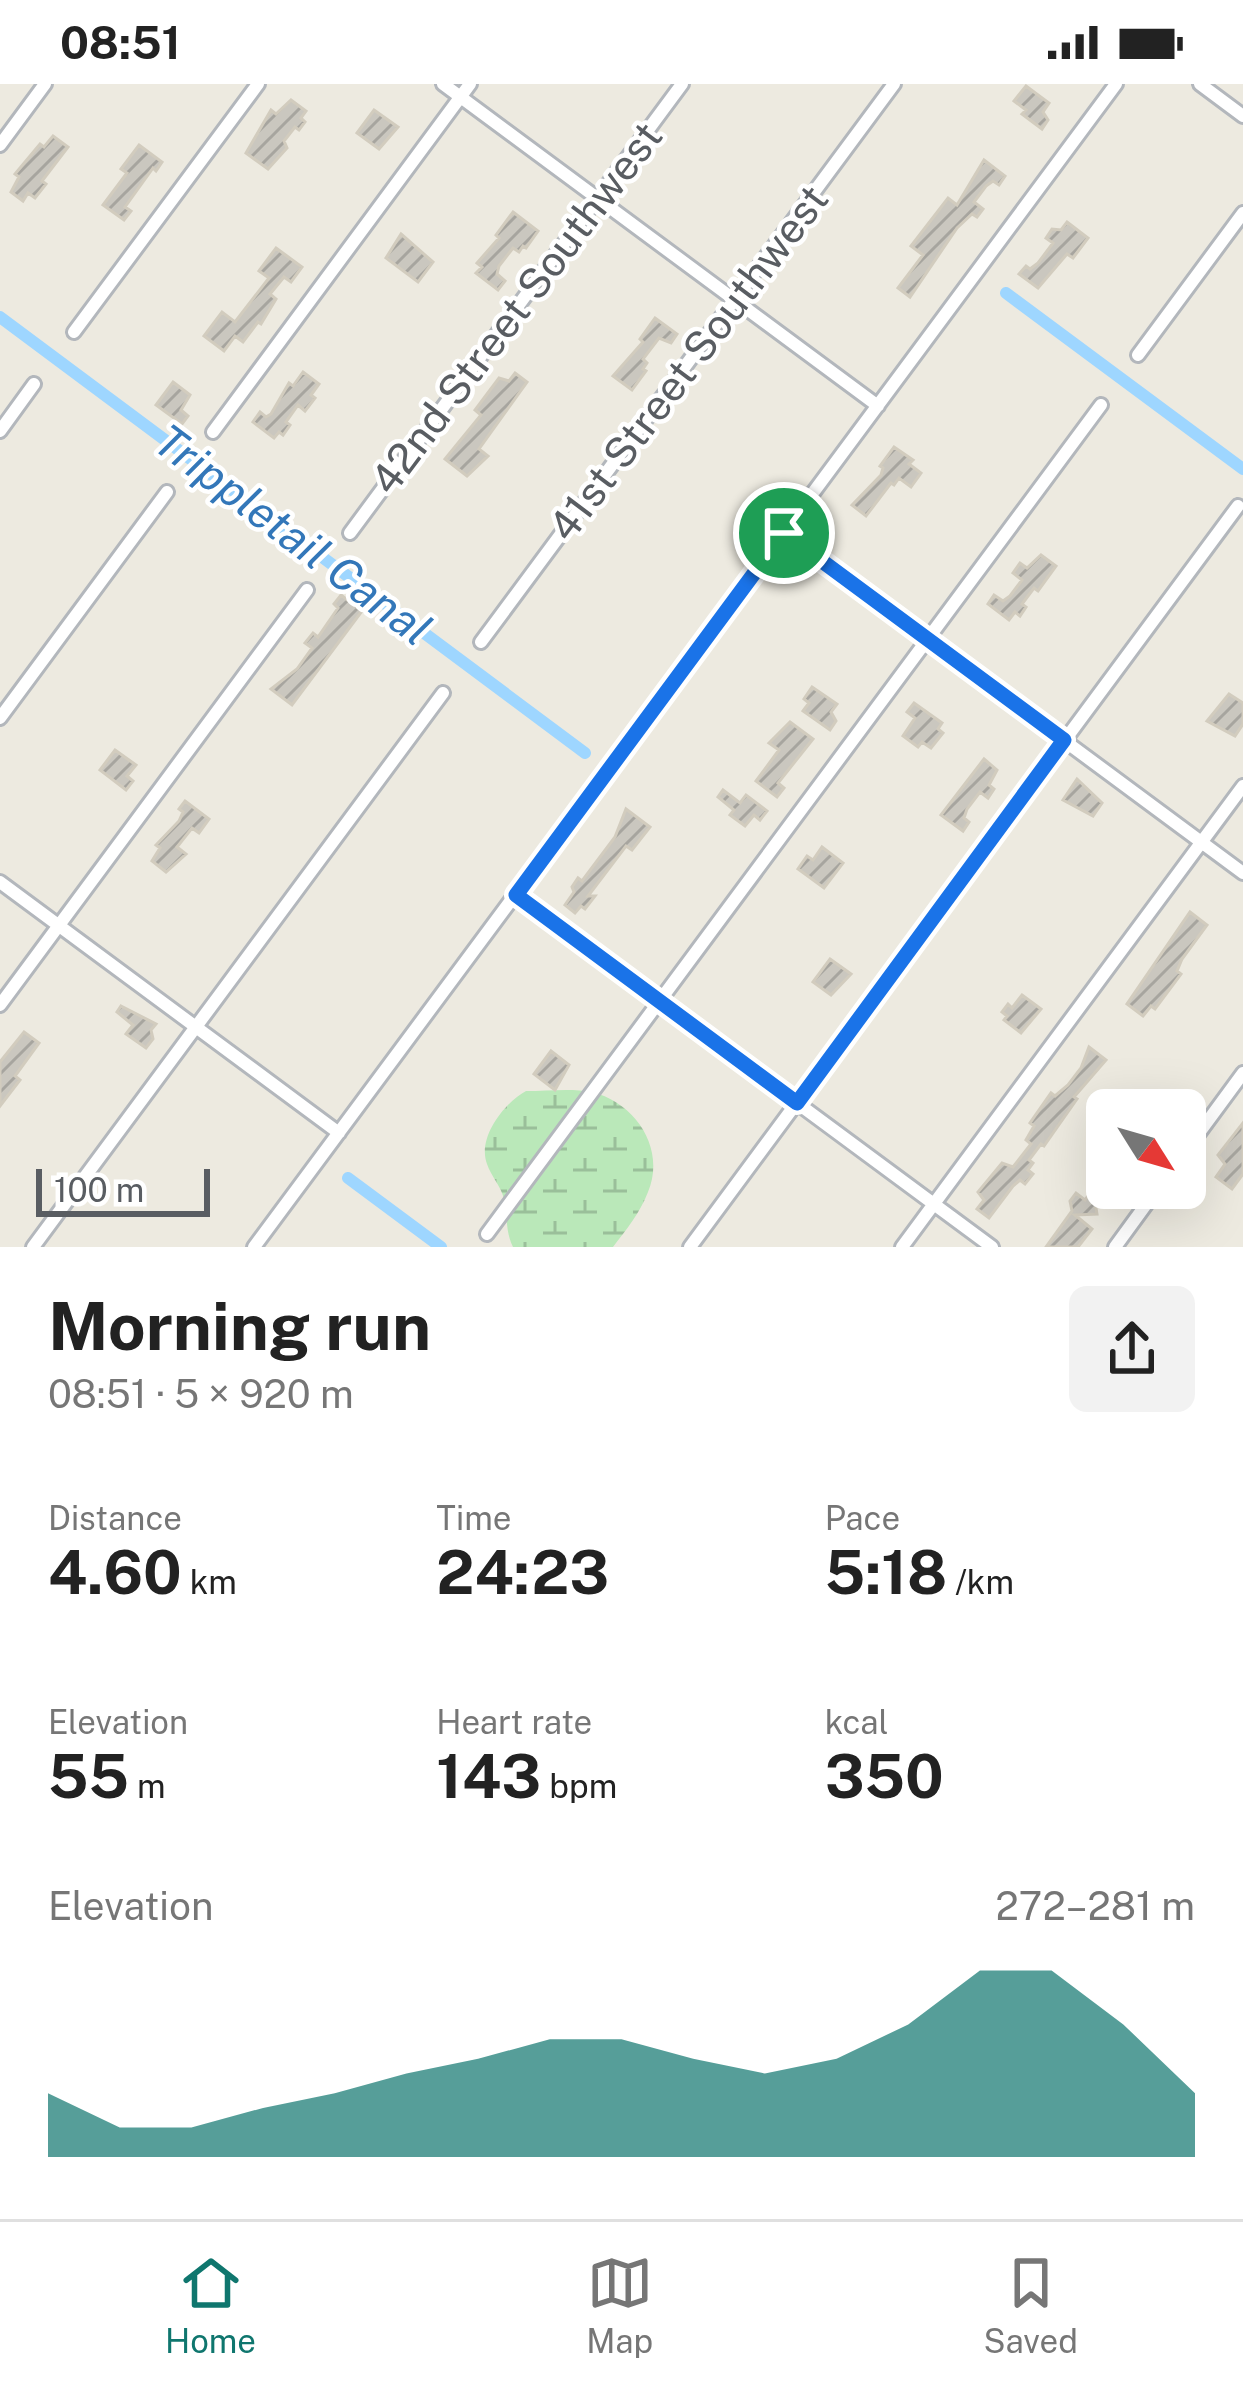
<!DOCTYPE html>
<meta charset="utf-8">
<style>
:root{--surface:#fff;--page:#f2f2f2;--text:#222;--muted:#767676;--line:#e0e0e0;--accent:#0f766e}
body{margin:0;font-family:"Public Sans",sans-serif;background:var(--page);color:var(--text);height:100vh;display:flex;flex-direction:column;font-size:45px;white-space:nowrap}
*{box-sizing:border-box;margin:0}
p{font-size:39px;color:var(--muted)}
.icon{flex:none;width:66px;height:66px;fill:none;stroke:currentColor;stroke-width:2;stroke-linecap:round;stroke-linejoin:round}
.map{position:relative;height:1163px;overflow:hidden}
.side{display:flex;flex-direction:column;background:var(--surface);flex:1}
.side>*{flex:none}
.needle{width:78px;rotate:127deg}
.tools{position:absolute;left:1086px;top:1005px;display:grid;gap:24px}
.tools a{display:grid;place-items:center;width:120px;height:120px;border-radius:18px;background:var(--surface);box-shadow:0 12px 48px #0002;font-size:60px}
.scale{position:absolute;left:36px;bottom:30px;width:174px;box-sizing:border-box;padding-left:12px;border:6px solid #595d62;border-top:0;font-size:33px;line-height:42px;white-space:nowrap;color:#595d62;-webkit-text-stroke:9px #fff;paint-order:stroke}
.pin{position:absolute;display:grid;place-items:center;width:102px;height:102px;color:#fff;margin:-51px;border:6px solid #fff;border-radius:50%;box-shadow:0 3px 12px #0007}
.round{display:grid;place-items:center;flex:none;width:126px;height:126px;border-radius:18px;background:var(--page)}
.overview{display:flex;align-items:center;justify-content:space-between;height:204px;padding:0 48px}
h1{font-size:66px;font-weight:700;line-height:90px}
.figures{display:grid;grid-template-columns:repeat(3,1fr);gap:18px;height:204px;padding:12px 48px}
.figures div{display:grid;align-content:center}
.figures b{font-size:60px;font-weight:700}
.figures small{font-size:33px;font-weight:400}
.figures p{font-size:33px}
.chart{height:336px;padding:24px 48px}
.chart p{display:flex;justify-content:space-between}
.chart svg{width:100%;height:216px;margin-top:12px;fill:var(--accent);opacity:.7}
.status{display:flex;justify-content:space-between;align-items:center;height:84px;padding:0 60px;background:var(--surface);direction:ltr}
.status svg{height:33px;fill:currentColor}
.menu{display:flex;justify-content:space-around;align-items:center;height:168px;border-top:3px solid var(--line);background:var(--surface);font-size:33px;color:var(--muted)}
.menu a{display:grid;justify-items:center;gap:6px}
.menu .active{color:var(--accent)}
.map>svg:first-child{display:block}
</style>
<div class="status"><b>08:51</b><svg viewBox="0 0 49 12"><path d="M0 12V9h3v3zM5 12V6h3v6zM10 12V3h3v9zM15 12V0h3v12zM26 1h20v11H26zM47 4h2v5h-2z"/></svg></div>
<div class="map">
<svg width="1243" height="1163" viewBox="0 0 1243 1163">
<defs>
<pattern id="wetland-marsh" width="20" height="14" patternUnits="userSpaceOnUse" patternTransform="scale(3)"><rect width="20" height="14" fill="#bae8b9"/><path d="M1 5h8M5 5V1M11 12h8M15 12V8" fill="none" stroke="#9abf9a"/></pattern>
<pattern id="building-hatch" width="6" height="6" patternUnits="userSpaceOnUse" patternTransform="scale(3)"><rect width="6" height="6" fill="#cac7bf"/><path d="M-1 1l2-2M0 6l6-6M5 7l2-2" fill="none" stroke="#a7a59f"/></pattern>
</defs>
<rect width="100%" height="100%" fill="#edeae0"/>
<path fill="url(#wetland-marsh)" d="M526,1007C547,1007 572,1004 592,1008C636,1019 666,1065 648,1108C640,1129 626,1146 613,1163H513C505,1147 508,1132 504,1115C501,1102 491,1092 487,1080C477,1054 504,1019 526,1007Z"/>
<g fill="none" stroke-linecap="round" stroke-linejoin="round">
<path stroke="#9ed6ff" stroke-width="12" d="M1006,209L1243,385
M0,233L585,669
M348,1094L441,1163"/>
</g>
<path fill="url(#building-hatch)" stroke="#d2ccbe" stroke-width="3" d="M1026,2L1049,19L1043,28L1048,36L1042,45L1022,30L1026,26L1014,17Z
M291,16L306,27L301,34L305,38L299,46L295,43L284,57L287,64L268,85L246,69L271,26L276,30Z
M374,26L398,43L379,65L357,49Z
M53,52L68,63L42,97L46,100L35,114L28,109L23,117L11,108L19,93L15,90L40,60L44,63Z
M139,61L162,78L156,87L153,84L125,123L131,127L124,136L103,121L127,89L121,85Z
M984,76L1005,92L999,101L993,97L986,102L974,118L983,125L977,133L972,130L957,144L910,213L898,204L923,171L911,162L948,114L957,121Z
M513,128L538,147L526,164L523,162L519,168L513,164L499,182L497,190L505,197L498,206L476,189L482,183L477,179L499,154L496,151Z
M1067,138L1088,154L1073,174L1067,170L1038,204L1019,190L1026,182L1030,185L1038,179L1053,159L1046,154L1052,145L1061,146Z
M401,150L433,178L418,198L386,174Z
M276,164L302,183L291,198L284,193L270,210L276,215L261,240L258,238L243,258L235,252L224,267L204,252L222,228L235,238L269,194L259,187Z
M655,234L677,250L671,259L659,254L643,275L647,279L643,285L646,287L632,306L613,292L643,258L640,255Z
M303,288L319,300L311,311L315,314L305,327L298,321L286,338L290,341L283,351L279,348L274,354L253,338L260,328L266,333L271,330L289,299L293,302Z
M515,289L527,298L479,365L488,372L467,392L445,375L481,331L475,326L499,294L509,297Z
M173,298L190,311L181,326L188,332L182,340L156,321Z
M894,363L913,376L909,380L921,389L911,403L899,394L894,401L891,399L866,432L852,421L881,391L883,384L880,382Z
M1041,471L1056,482L1038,507L1034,504L1022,520L1026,523L1020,532L1015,528L1009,536L988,520L994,511L1003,517L1010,512L1022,496L1013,489L1020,479L1027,484Z
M341,511L362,527L292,621L271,605L297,585L312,564L305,559L313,549L318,553L338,524L334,520Z
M812,603L837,620L831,628L836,637L830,646L803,627L809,619L804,615Z
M1229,610L1243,619V640L1235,652L1207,637Z
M914,619L942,639L938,645L943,649L931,664L922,658L918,663L903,652L915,634L907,628Z
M790,638L813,655L778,699L784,704L777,713L756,697L779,666L769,659Z
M115,666L136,681L127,692L133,697L126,706L100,686Z
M984,675L997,686L989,701L994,705L988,714L980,708L967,725L964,734L969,738L963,747L941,731Z
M1077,695L1102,719L1093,732L1063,716Z
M723,706L740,719L746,711L767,727L760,736L754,731L745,742L730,731L734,726L718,713Z
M185,717L209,735L199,749L192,744L177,763L186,770L166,788L152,777L160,764L156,761L179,737L183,728L179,725Z
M626,725L650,743L632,766L626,762L588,812H595L585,825L581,822L575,829L565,821L574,808L572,803L578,794L582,797L615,753Z
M822,763L843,779L824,804L798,785L807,772L813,776Z
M1190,828L1207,841L1182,875L1177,887L1181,890L1155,925L1151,922L1143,932L1127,920Z
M830,875L851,890L831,911L813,898Z
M1022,911L1041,925L1021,949L1004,936L1007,932L1002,928L1008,920L1012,924Z
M121,922L156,940L151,946L153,955L146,964L126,950L133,941L117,928Z
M24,948L39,959L15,992L20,996L0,1022V978Z
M1089,963L1106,976L1074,1013L1077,1015L1044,1062L1041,1060L1029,1076L1033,1079L1028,1086L1033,1090L1025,1100L1020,1096L1013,1102L989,1134L977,1125L984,1116L978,1108L1002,1079L1013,1083L1031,1060L1026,1056L1034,1042L1030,1039L1051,1009L1055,1012L1068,1001L1081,984Z
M551,967L569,981L555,1006L534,990Z
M1243,1039V1090L1232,1105L1216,1093L1225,1080L1218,1071Z
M1100,1086L1105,1090L1107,1086V1110L1096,1124L1097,1130L1075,1131L1092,1145L1078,1163H1046L1072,1127L1070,1117L1076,1109L1085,1116L1097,1100L1092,1096Z"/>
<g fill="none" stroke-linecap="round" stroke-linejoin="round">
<g stroke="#b3b7bc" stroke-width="18">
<path id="minor" d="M443,0L878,322
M1200,0L1243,32
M0,61L45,0
M74,248L258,0
M1138,271L1243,129
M0,347L34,300
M213,348L470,0
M350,449L682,0
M784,449L1243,789
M481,558L894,0
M0,634L167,408
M0,798L339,1049
M516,811L992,1163
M0,921L307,506
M1185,1068L1243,989
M487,1150L1101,321
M33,1163L443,609
M254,1163L1116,0
M690,1163L1238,422
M902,1163L1243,702
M1115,1163L1158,1104"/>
</g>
<use href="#minor" stroke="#fff" stroke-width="12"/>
</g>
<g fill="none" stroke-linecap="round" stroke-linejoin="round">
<g stroke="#fff" stroke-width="24">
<path id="route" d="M784,449L1064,656L797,1019L516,811Z"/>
</g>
<use href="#route" stroke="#1a73e8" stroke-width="15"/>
</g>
<g text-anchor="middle" stroke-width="9" stroke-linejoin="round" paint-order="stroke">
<g font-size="42" fill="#595d62" stroke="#fff">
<text transform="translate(516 224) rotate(-53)" y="15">42nd Street Southwest</text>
<text transform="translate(688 279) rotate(-53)" y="15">41st Street Southwest</text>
</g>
<g font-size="45" font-style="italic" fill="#3377b9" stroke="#fff">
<text transform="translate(293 451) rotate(37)" y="16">Trippletail Canal</text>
</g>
</g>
</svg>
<div class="tools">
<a><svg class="needle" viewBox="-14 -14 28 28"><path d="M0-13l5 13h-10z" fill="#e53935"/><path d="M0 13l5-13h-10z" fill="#767676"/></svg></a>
</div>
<div class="scale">100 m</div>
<div class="pin" style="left:784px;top:449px;background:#1e9e55"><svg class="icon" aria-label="arrive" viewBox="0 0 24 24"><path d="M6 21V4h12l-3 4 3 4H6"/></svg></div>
</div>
<section class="side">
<div class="overview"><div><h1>Morning run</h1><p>08:51 · 5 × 920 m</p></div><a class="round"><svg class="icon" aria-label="share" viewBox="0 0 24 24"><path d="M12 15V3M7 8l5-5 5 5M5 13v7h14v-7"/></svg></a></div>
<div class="figures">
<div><p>Distance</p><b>4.60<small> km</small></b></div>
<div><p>Time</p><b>24:23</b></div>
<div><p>Pace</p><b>5:18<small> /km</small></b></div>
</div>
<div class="figures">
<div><p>Elevation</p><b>55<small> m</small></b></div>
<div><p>Heart rate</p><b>143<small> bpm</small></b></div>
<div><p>kcal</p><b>350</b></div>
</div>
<div class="chart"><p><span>Elevation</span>272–281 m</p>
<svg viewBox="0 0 160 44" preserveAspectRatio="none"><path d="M0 44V31L10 38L20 38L30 34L40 31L50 27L60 24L70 20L80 20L90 24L100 27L110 24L120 17L130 6L140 6L150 17L160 31V44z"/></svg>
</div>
</section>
<nav class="menu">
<a class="active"><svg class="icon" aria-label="home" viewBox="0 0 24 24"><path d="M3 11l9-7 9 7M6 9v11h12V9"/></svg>Home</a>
<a><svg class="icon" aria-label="map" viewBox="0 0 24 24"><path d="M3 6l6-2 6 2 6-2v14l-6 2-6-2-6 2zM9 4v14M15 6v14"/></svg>Map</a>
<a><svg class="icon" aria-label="saved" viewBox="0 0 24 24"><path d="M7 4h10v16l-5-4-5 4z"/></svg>Saved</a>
</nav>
